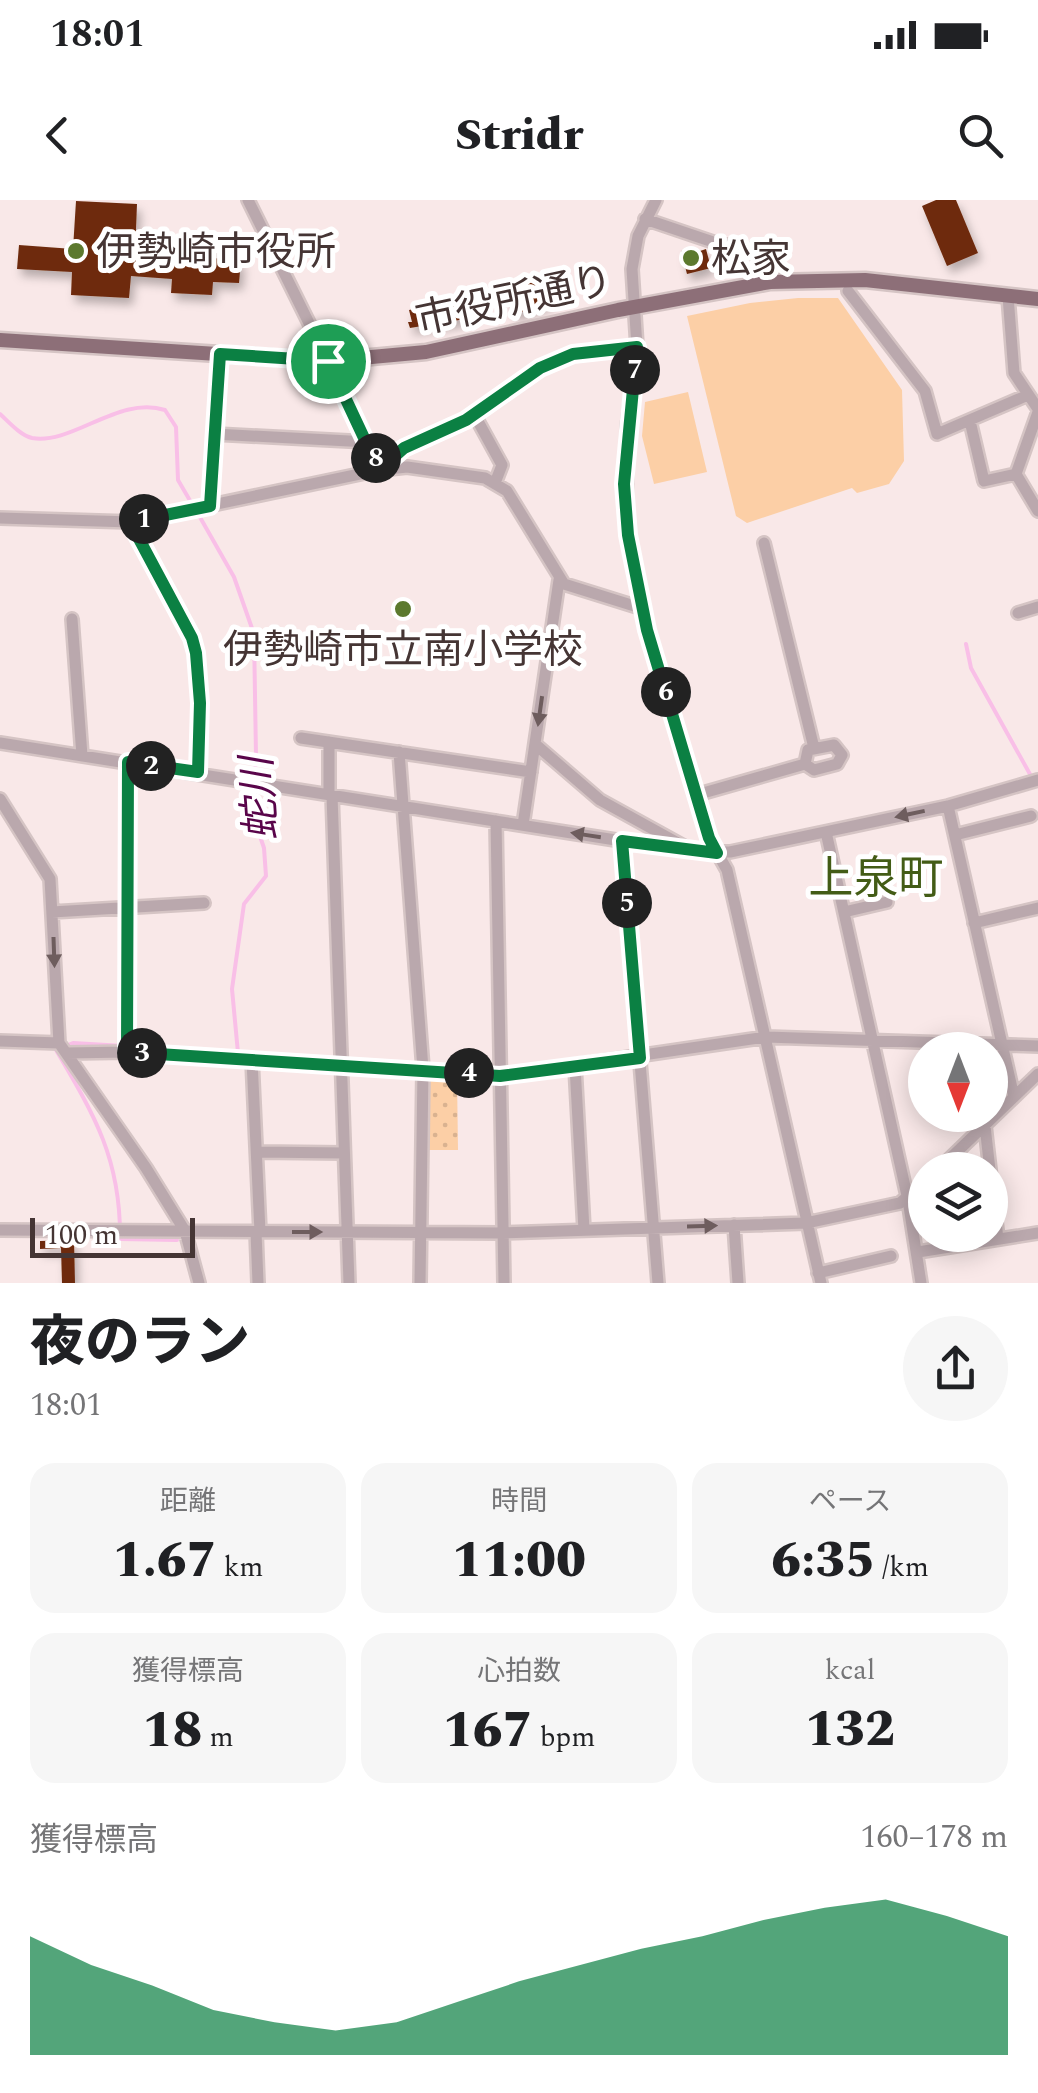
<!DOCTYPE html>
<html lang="ja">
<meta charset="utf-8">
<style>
:root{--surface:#fff;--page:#f6f6f6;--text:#202124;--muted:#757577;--accent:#0b8043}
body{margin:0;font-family:Spectral,"Noto Sans JP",serif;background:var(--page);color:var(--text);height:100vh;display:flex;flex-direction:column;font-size:38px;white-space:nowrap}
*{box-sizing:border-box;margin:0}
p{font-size:32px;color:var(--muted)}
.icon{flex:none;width:55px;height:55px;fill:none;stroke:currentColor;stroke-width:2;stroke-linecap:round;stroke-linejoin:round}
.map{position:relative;height:1083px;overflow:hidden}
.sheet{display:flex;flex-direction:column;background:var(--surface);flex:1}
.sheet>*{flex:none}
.needle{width:65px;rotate:180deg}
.buttons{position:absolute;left:908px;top:832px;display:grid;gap:20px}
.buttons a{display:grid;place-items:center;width:100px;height:100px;border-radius:50%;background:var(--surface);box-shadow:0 5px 25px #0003;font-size:50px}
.scale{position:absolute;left:30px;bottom:25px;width:165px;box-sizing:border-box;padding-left:10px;border:5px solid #453534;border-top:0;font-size:28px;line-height:35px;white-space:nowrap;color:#453534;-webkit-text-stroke:8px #fff;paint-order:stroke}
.pin{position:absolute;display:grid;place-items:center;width:85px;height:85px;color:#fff;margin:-42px;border:5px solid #fff;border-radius:50%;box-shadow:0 2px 10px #0007}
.km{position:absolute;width:50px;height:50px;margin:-25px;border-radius:50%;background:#222;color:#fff;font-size:28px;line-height:50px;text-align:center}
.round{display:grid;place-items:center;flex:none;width:105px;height:105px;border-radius:52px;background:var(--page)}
.head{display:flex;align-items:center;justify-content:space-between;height:170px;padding:0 30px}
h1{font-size:55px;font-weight:800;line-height:75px}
.metrics{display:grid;grid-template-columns:repeat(3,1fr);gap:15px;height:170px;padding:10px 30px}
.metrics div{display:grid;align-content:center;border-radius:25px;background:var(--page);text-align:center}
.metrics b{font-size:50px;font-weight:800}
.metrics small{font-size:28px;font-weight:400}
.metrics p{font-size:28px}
.chart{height:280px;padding:20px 30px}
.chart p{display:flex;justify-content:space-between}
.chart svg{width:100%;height:180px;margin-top:10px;fill:var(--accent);opacity:.7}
.status{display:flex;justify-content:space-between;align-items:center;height:70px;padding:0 50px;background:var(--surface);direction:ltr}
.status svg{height:28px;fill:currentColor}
header{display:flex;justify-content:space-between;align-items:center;height:130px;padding:0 30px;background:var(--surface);font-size:45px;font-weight:800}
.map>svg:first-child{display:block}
</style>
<div class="status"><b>18:01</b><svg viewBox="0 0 49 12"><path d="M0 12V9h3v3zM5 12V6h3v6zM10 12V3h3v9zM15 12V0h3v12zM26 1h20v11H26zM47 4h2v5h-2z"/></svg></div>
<header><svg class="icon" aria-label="back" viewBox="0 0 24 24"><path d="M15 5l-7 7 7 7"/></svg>Stridr<svg class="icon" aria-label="search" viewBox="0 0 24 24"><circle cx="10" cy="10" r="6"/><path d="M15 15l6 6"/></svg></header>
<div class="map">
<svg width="1038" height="1083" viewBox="0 0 1038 1083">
<defs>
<pattern id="grass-dots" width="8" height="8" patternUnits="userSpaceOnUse" patternTransform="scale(2.5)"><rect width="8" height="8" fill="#fccfa6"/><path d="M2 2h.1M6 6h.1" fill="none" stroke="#d9b290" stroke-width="1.8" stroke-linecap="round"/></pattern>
<filter id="shadow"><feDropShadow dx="4" dy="7" stdDeviation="5" flood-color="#0004"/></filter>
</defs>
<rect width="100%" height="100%" fill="#f9e8e8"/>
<path fill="url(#grass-dots)" d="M428,876H457L458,950H427Z"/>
<path fill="#fccfa6" d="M798,98H838L902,190L904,261L889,284L857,293L852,288L747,323L736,316L687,116L750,103Z
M688,192L707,272L654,284L642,236L645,202Z"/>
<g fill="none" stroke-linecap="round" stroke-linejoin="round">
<path stroke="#f9bfe7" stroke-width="4" d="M0,214C9,222 20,235 32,238C73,245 119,195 165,210L176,227L178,280L192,304
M197,312L234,377L254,434L256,556L253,616L264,648L266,676L244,704L232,789L238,853
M966,444L971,468L1031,576
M177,1040L120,1039C121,960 95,916 56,850L73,843L209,851"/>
</g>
<path fill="#6e2b0c" filter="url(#shadow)" d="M936,0H956L978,53L947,66L922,6Z
M76,1L137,4L135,53L173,55L174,38L213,41L212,58L241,60L239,83L213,82L212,95L171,93L172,79L131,76L129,98L71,95L72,72L17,69L19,45L73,49Z
M691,49V54L706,49L711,68L687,74L681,51Z
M544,76L553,100L514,115L505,90Z
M455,100L458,112L465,111V119L410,128L408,122H412L409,110Z
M74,1040L75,1083H62L61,1048L40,1049V1041Z"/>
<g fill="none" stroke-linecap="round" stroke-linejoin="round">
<g stroke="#d5c4c4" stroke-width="16">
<path id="minor" d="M248,0L368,242L379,270
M656,0L638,36L632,69L637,147L627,228L626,317L647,430L709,638L727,670L821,1083
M645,19L719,44L745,48L753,52L768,71L770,82
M848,91L925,191L937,234L1028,195
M1008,96L1014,173L1038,209
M1038,212L1016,274L1038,311
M474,214L502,265L495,283
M970,221L984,281L1016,274
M214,234L368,242
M379,270L403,248L466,219L540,169L573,154L637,147
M210,306L220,155
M0,318L131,322L379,270L407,267L485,278L507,291L564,384L644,409
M131,322L192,438C204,481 199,529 198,573
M764,343L814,548
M1018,413L1038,407
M72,419L82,556
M301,538L531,572
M0,543L622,641L704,652H730L948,606L1038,580
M535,544L600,600L687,648
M834,545L842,555L837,564L814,570L805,564L808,550Z
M399,552L423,869L420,1083
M329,595V542
M332,595L349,1083
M696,595L805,564
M0,599L50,679L59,843L146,968L185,1031L199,1083
M948,606L1014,897
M496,621L504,1083
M523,625L559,380
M826,632L908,1000L921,1083
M955,635L1031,616
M622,641L658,1083
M52,712L204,703
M844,712L887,702
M974,723L1038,708
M0,841L59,843
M127,852L128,562
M67,853L127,852L269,860L500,876L766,837L1038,846
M252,860L260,1032
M575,866L584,1030
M985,926L990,970
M258,952L344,953
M938,970L1038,874
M990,970L998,1039
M734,1025L738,1083
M0,1030L503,1033L806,1023L900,1003L925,982
M256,1032L258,1083
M918,1052L1038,1033
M818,1073L891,1056"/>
</g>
<g stroke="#d5c4c4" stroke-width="19">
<path id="major" d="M0,140L328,161L426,152L618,110L770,82L865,80L1038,99"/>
</g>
<use href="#minor" stroke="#baa8ad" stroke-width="11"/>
<use href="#major" stroke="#8d6f78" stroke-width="14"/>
</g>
<defs><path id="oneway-solid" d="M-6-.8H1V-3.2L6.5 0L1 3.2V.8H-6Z" transform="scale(2.5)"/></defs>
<g fill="#6e5d5e">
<use href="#oneway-solid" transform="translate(540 511) rotate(98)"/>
<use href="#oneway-solid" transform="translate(910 614) rotate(168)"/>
<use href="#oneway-solid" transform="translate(586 635) rotate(-171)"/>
<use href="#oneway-solid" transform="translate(54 752) rotate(88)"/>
<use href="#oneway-solid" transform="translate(702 1026) rotate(-2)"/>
<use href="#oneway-solid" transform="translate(307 1032)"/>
</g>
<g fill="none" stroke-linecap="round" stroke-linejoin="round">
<g stroke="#fff" stroke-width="20">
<path id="route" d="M637,147L624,284L628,335L647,430L709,638L717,653L622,641L640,858L500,876L127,852L128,562L198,572L200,503L196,453L192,438L130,322L210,306L220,154L328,161L379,270L404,248L466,220L540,168L573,154Z"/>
</g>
<use href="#route" stroke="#0b8043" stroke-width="12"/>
</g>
<g fill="#5c792e" stroke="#fff" stroke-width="4">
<circle cx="76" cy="51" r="10"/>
<circle cx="691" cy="58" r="10"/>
<circle cx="403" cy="409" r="10"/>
</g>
<g text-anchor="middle" stroke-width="10" stroke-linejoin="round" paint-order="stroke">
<g font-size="40" fill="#453534" stroke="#fff" text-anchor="start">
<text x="96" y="65">伊勢崎市役所</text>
<text x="711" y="72">松家</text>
<text x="403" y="463" text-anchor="middle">伊勢崎市立南小学校</text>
</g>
<g font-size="40" fill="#453534" stroke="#fff">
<text transform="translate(514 99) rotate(-12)" y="14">市役所通り</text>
</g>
<g font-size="42" font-style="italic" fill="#59054a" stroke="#fff">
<text transform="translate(258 599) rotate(-94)" y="15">蛇川</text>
</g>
<g font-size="45" fill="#435c16" stroke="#fff">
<text x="876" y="693">上泉町</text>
</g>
</g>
</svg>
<div class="buttons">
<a><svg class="needle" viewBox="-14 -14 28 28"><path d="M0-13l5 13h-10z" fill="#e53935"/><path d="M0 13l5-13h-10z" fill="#757577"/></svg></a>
<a><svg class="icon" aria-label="layers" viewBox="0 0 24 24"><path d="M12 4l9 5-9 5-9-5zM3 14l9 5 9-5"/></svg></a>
</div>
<div class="scale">100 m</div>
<div class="pin" style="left:328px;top:161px;background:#1e9e55"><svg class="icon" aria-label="arrive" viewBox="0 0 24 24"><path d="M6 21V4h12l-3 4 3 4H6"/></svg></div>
<b class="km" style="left:144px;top:319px">1</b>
<b class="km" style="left:151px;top:566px">2</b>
<b class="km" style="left:142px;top:853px">3</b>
<b class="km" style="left:469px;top:873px">4</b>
<b class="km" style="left:627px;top:703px">5</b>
<b class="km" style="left:666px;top:492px">6</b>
<b class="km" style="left:635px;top:170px">7</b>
<b class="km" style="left:376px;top:258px">8</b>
</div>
<section class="sheet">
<div class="head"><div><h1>夜のラン</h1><p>18:01</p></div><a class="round"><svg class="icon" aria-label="share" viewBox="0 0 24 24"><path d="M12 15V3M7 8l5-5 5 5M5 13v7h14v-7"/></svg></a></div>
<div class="metrics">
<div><p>距離</p><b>1.67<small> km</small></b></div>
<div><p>時間</p><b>11:00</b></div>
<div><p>ペース</p><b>6:35<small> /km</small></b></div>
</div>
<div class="metrics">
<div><p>獲得標高</p><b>18<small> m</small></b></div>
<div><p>心拍数</p><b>167<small> bpm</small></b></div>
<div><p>kcal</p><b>132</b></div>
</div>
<div class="chart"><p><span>獲得標高</span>160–178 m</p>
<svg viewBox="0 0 160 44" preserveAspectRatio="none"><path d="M0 44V15L10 22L20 27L30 33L40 36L50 38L60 36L70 31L80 26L90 22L100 18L110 15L120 11L130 8L140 6L150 10L160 15V44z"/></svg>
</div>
</section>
